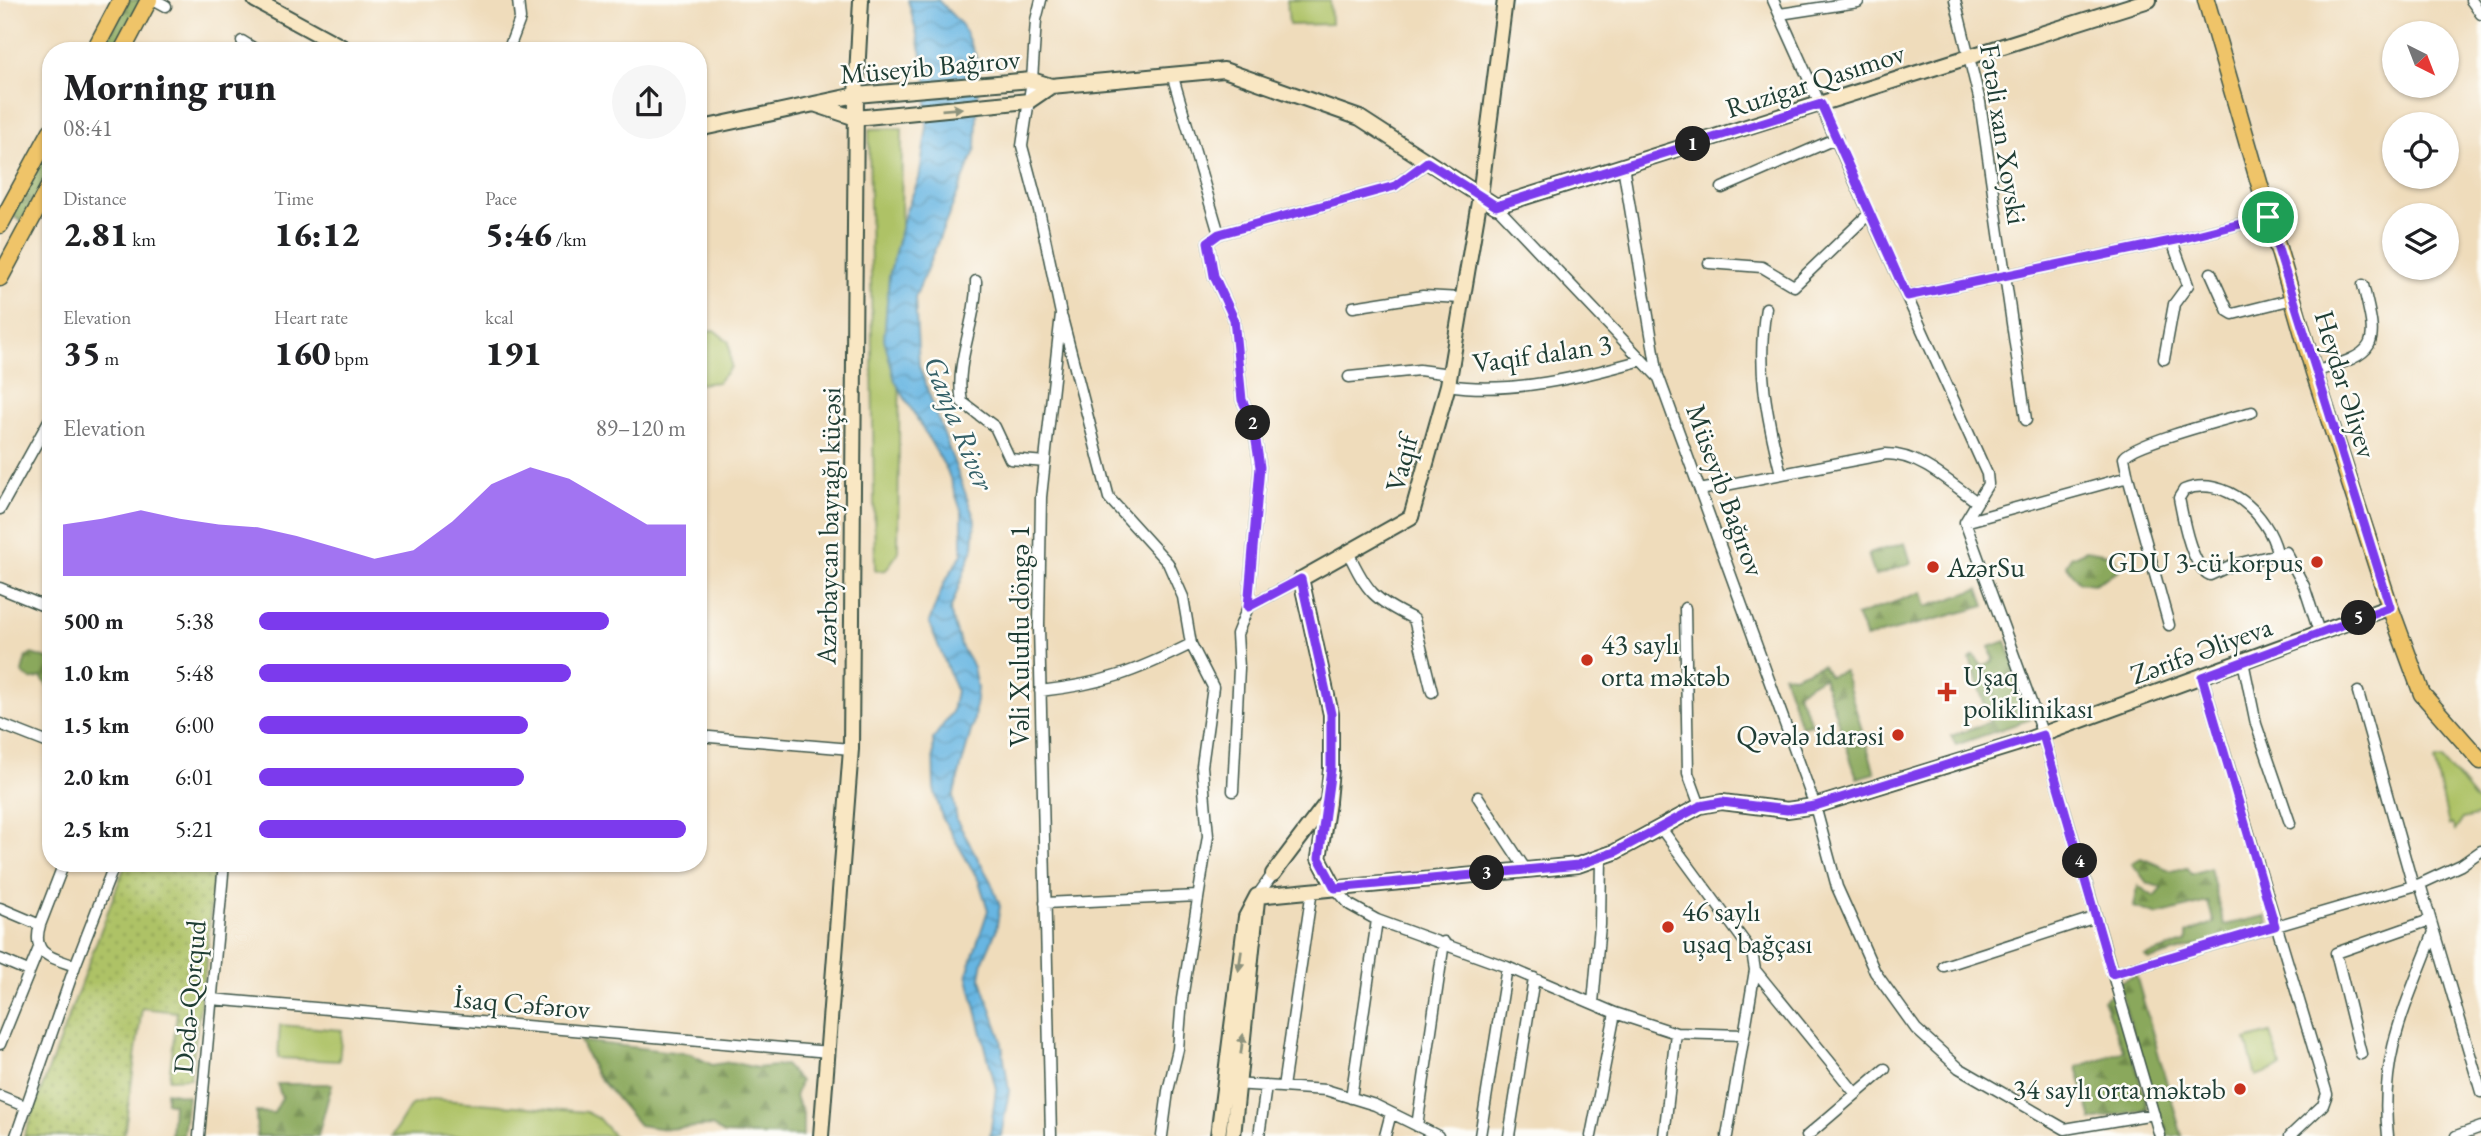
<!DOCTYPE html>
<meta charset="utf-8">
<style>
:root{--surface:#fff;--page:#f6f6f6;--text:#202124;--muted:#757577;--accent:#7c3aed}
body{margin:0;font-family:"EB Garamond",serif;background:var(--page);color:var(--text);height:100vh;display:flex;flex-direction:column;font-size:26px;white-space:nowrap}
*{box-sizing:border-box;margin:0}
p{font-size:23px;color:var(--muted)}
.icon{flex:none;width:38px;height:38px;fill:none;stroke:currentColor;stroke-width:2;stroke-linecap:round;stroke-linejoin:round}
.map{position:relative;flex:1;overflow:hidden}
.panel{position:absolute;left:42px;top:42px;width:665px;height:830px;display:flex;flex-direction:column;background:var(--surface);border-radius:28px;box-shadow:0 2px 5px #0004}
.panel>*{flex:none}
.needle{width:46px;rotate:138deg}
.fabs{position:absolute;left:2382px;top:21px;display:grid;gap:14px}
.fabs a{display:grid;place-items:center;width:77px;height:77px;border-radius:50%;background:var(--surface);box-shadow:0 2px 5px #0004;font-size:35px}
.pin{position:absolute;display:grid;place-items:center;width:60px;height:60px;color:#fff;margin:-30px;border:4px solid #fff;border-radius:50%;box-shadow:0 2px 7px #0007}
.km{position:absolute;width:35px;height:35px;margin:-18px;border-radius:50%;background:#222;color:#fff;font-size:19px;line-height:35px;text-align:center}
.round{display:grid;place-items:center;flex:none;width:74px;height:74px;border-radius:37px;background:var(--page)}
.overview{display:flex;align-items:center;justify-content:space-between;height:119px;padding:0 21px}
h1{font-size:38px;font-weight:800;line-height:52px}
.figures{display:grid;grid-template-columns:repeat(3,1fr);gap:10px;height:119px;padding:7px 21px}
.figures div{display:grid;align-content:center}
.figures b{font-size:35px;font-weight:800}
.figures small{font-size:19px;font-weight:400}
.figures p{font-size:19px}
.chart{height:196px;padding:14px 21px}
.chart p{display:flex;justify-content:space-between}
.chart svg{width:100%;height:126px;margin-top:7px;fill:var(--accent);opacity:.7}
ul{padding:0 21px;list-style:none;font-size:23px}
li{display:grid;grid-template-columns:112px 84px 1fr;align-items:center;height:52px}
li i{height:18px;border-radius:9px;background:var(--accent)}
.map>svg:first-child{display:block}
</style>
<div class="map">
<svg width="2481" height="1136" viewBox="0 0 2481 1136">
<defs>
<pattern id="forest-firs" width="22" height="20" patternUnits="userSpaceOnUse" patternTransform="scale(1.75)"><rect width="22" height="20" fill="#8aa85b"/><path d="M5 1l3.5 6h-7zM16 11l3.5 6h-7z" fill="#708a4c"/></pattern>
<pattern id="park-dots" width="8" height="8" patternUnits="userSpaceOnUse" patternTransform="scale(1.75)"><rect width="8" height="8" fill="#aec266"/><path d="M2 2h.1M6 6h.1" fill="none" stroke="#8d9f55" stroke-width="1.8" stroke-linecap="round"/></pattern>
<pattern id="water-waves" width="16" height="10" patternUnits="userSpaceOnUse" patternTransform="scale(1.75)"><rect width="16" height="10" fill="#68b6e2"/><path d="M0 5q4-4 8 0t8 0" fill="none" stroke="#5595b8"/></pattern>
</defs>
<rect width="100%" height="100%" fill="#fdfcf7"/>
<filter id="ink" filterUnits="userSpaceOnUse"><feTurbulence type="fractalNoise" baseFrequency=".0143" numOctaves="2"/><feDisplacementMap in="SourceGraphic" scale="14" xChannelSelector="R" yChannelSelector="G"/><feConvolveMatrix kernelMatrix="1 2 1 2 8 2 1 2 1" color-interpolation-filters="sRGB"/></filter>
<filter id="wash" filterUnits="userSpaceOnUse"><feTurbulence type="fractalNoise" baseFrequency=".00686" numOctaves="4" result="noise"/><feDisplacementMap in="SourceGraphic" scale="28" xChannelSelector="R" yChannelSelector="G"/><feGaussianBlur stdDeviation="1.57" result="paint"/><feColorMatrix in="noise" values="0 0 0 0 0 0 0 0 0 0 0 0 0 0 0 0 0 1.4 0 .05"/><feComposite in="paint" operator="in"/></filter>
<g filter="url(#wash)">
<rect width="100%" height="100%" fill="#efdcbb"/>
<path fill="#aec266" stroke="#66804d" stroke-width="2" d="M1287,0H1330L1331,24L1289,25Z
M902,128L898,553L886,570L875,571L869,129Z
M714,330L729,342L731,367L718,382L698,384V332Z
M2442,760L2481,806V815L2463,819L2455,831L2452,823L2449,825L2434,761Z
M280,1025L342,1030L339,1061L278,1058Z
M2270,1033L2281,1067L2256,1076L2246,1040Z
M432,1099L586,1112L598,1118L614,1136H392L411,1105Z"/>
<path fill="url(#forest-firs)" stroke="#547248" stroke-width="2" d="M129,0H145L117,51H101Z
M51,141V173L24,222L10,215Z
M1905,543L1911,563L1875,576L1868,554Z
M2086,550L2113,555L2119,571L2094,584L2079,582L2066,565L2071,557Z
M1979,589L1985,606L1866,638L1856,616L1922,592L1926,607Z
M2006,641L2031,719L1956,745L1951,736L1990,722L1970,659L1974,656L1983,667L1993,661L1990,647Z
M31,654L51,660V691L41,677C32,681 28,680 22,672L26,657Z
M1822,665L1829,676L1844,671L1875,773L1857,778L1823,677L1797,692L1812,724L1801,726L1783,674L1793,676Z
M2141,858L2172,871L2187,867L2192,874L2210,868L2224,925L2266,916L2269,924L2149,960L2145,956L2187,942V933L2214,923L2208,902L2158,915L2134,907L2138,886L2155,897L2163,888L2147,883L2132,863Z
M2136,975L2182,1136H2163L2118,983Z
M2115,992L2148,1109L2092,1120L2077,1067L2124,1051L2103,1000Z
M580,1041L691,1054L712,1065L730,1062L757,1068L785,1065L800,1081L795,1097L803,1113V1136L724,1134L712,1126L665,1129L639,1125L595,1073Z
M277,1084H332L318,1136H257L256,1112L274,1113L282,1098Z
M166,1092L188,1096L183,1136H171L173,1104L166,1102Z"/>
<path fill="url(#park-dots)" stroke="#66804d" stroke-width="2" d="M126,863H214L207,956L190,1078L169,1079L177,1012L142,1008L124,1136H24Z"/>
<path fill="url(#water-waves)" stroke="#447a8b" stroke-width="2" d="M908,0H938L962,25L979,63L976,148L915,298L919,366L975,520L973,548L950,611L961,646L973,667L977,688L974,720L953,797L957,821L991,882L1000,906L996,931L983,961L980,977L1001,1038L1009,1091L1001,1136H990L996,1089L967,974L988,910L979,881L942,817L934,789L933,739L952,712L956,690L929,622L944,583L962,554V513L947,470L895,381L884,339L889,276L905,213L919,179L927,127L926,70Z"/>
</g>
<g filter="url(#ink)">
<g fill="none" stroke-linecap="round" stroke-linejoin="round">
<g stroke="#3e5548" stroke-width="13">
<path id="street" d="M155,0L166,6
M1041,0L1036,20L1032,80L1022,146L1039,210L1061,314L1041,497L1039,626L1051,1136
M1773,0L1987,474L1988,484L1965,522L2043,735L2160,1136
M1955,0L1980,102L2026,420
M2471,0L2481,14
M1780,14L1858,2
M242,41L258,51
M508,51L520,19L518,0
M1172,74L1219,234L1208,242L1214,276L1234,319L1242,400L1253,422L1260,467L1248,607L1301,579
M1623,166L1658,376
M1722,188L1837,138
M1496,206L1659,378L1815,806L1837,887L1875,972L1916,1029L1959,1068L2065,1129L2154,1114
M1219,234L1395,186L1427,162
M1709,263L1762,267L1794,286L1870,213
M2211,273L2228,311L2233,314L2293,299
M976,281C977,321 954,363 962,402L995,427L1010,459L1045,462
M1907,296L2181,239L2268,217
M1353,307L1423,296L1462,298
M1766,308C1756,366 1767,418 1781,474
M1062,318L1109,498L1168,563L1183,597L1191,644L1213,687L1202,766L1208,836L1182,999L1178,1049L1168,1091L1162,1136
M2164,359L2174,304L2188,285L2172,241
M2314,372C2379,352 2379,349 2363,285
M1349,377L1419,370L1450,374
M1448,385C1509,395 1582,377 1642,360
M2128,477L2124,458C2130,444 2231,418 2252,412
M1700,490L1886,454C1920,454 1950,483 1977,502
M0,509L51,417
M1965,522L2128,477L2169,625
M1348,552C1367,592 1374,600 1414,619L1432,692
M2277,552C2268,514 2225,474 2184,490L2179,498C2183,518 2191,567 2210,575L2232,565L2286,552L2304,586L2319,632
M0,588L51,609
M1685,608L1688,773L1700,806
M2243,661L2256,724L2290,823
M2202,677L2327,1094L2323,1105L2290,1136
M1040,691C1103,684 1135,672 1191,644
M2358,692L2413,886
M0,724L51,744
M698,736L851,749
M1233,791L1239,668L1237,634L1248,607
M1478,797L1526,870
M1660,827L1752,952L1755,970L1727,1136
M2420,884L2481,1092
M1335,888L1350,905L1377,920L1507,967L1615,1013L1676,1033L1744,1035
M1257,896L1273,874
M1045,903L1198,896
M0,908L40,925L64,863
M40,925C31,955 51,957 75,966
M0,959L28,971
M1944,966L2096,917
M1755,970L1856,1094
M2112,974L2420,884L2461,865L2481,851
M211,999L829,1052
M1593,1003L1600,925L1601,858
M0,1044L39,948
M2361,1054L2336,953L2430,920
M1234,1084L1326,1090L1375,1105L1438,1136
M1283,1087L1312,890
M0,1096L27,1107
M1351,1098L1377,920
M1417,1126L1444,942
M16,1136L75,966L115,863
M199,1136L224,863
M1259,1136L1266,1086
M1385,1136L1391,1113
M1480,1136L1507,967
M1509,1136L1534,978
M1591,1136L1615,1013
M1664,1136L1676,1033
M1807,1136L1885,1069
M2388,1136C2379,1055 2406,1006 2434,932
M2456,1136L2481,1127"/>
</g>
<g stroke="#3e5548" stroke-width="18">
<path id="secondary" d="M255,0L349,51
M814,104L856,118L1029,101L1051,86
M698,129L856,95L1032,80L1051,86L1224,70L1360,118L1496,206L2149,0
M1328,803L1319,858L1335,888
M1273,874L1328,801L1331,769V714L1301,579L1411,517L1448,385L1480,196L1505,0
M1257,896L1578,865L1615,852L1700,806L1722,802L1787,810L1815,806L2016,744L2390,607
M821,1136L851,749L856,95L861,0
M1218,1136L1246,917L1257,896
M1233,1136L1257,900"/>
</g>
<g stroke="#3e5548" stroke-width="19">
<path id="primary" d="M2206,0L2314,372L2390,607L2422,694L2481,761
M94,51L121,0
M122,51L149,0
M0,225L51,131
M0,278L51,183"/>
</g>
<use href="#street" stroke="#fff" stroke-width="10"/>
<use href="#secondary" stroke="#f9e7c3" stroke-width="14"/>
<use href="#primary" stroke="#efc469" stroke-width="16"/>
</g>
<defs><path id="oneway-solid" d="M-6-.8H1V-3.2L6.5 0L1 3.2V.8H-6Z" transform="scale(1.75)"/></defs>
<g fill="#8c927c">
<use href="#oneway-solid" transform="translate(952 109) rotate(-5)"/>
<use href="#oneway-solid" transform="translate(1240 961) rotate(98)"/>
<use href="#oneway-solid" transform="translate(1242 1044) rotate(-83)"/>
</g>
</g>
<g fill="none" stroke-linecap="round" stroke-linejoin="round" filter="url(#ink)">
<g stroke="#fff" stroke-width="14">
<path id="route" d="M1821,104L1907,296L2181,239L2268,217L2390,607L2202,677L2275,926L2112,974L2043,735L1815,806L1787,810L1722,802L1700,806L1615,852L1578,865L1335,888L1319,858L1331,769V714L1301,579L1248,607L1260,467L1253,422L1242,400L1234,319L1214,276L1208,242L1219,234L1395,186L1427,162L1496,206Z"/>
</g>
<use href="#route" stroke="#7c3aed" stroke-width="9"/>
</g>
<g fill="#c8321e" stroke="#fdfcf7" stroke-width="2.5">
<circle cx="2317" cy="562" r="7"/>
<circle cx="1933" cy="567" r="7"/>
<circle cx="1587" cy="660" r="7"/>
<path d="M1943.5 681.5h7v7h7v7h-7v7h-7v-7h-7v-7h7z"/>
<circle cx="1898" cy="735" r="7"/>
<circle cx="1668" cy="927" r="7"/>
<circle cx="2240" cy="1089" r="7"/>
</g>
<g text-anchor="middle" stroke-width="5" stroke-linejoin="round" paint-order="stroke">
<g font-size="28" fill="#1f3d34" stroke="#fdfcf7">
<text transform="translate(930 66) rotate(-5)" y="10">Müseyib Bağırov</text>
<text transform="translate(1815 80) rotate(-18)" y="10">Ruzigar Qasımov</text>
<text transform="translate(2004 134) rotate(81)" y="10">Fətəli xan Xoyski</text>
<text transform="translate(1542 353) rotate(-8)" y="10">Vaqif dalan 3</text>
<text transform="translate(2346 384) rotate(73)" y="10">Heydər Əliyev</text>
<text transform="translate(1401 463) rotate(-75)" y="10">Vaqif</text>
<text transform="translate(1726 490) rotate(70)" y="10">Müseyib Bağırov</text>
<text transform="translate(828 526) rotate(-89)" y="10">Azərbaycan bayrağı küçəsi</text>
<text transform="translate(1019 636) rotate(-90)" y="10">Vəli Xuluflu döngə 1</text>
<text transform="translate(2201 650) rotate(-20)" y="10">Zərifə Əliyeva</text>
<text transform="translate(189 997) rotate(-85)" y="10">Dədə-Qorqud</text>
<text transform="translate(522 1003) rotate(5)" y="10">İsaq Cəfərov</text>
</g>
<g font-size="28" fill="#1f3d34" stroke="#fdfcf7" text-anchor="start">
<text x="2303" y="572" text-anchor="end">GDU 3-cü korpus</text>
<text x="1947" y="577">AzərSu</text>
<text x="1601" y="654">43 saylı<tspan x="1601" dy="32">orta məktəb</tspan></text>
<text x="1963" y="686">Uşaq<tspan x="1963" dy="32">poliklinikası</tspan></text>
<text x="1884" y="745" text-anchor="end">Qəvələ idarəsi</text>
<text x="1682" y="921">46 saylı<tspan x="1682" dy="32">uşaq bağçası</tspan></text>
<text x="2226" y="1099" text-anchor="end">34 saylı orta məktəb</text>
</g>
<g font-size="30" font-style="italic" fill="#356168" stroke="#fdfcf7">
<text transform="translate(959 423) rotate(68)" y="10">Ganja River</text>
</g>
</g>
</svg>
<div class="fabs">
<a><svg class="needle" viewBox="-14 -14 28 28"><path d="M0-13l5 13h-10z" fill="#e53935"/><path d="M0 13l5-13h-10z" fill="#757577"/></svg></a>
<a><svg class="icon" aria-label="locate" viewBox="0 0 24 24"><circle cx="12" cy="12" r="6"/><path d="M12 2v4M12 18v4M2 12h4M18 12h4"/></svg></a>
<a><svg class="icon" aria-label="layers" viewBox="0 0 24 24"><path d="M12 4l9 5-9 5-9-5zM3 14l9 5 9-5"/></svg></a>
</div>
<div class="pin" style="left:2268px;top:217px;background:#1e9e55"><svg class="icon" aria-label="arrive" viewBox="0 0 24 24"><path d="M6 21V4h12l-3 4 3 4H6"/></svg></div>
<b class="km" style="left:1693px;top:144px">1</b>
<b class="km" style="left:1253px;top:423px">2</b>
<b class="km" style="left:1487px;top:873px">3</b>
<b class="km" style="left:2080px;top:861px">4</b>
<b class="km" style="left:2359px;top:618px">5</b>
<section class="panel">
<div class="overview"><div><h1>Morning run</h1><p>08:41</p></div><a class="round"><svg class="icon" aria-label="share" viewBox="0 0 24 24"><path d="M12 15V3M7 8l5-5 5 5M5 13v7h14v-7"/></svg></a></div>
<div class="figures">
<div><p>Distance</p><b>2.81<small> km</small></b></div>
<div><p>Time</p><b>16:12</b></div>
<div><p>Pace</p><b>5:46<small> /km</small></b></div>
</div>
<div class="figures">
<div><p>Elevation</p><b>35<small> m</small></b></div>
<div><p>Heart rate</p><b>160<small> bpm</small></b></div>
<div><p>kcal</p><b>191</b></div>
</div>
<div class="chart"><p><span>Elevation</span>89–120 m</p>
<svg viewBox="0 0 160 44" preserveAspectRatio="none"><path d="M0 44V26L10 24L20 21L30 24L40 26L50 27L60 30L70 34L80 38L90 35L100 25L110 12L120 6L130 10L140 18L150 26L160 26V44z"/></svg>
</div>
<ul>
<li><b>500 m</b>5:38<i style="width:82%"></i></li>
<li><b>1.0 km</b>5:48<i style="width:73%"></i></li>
<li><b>1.5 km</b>6:00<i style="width:63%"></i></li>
<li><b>2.0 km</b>6:01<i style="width:62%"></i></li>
<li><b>2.5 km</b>5:21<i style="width:100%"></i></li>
</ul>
</section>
</div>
